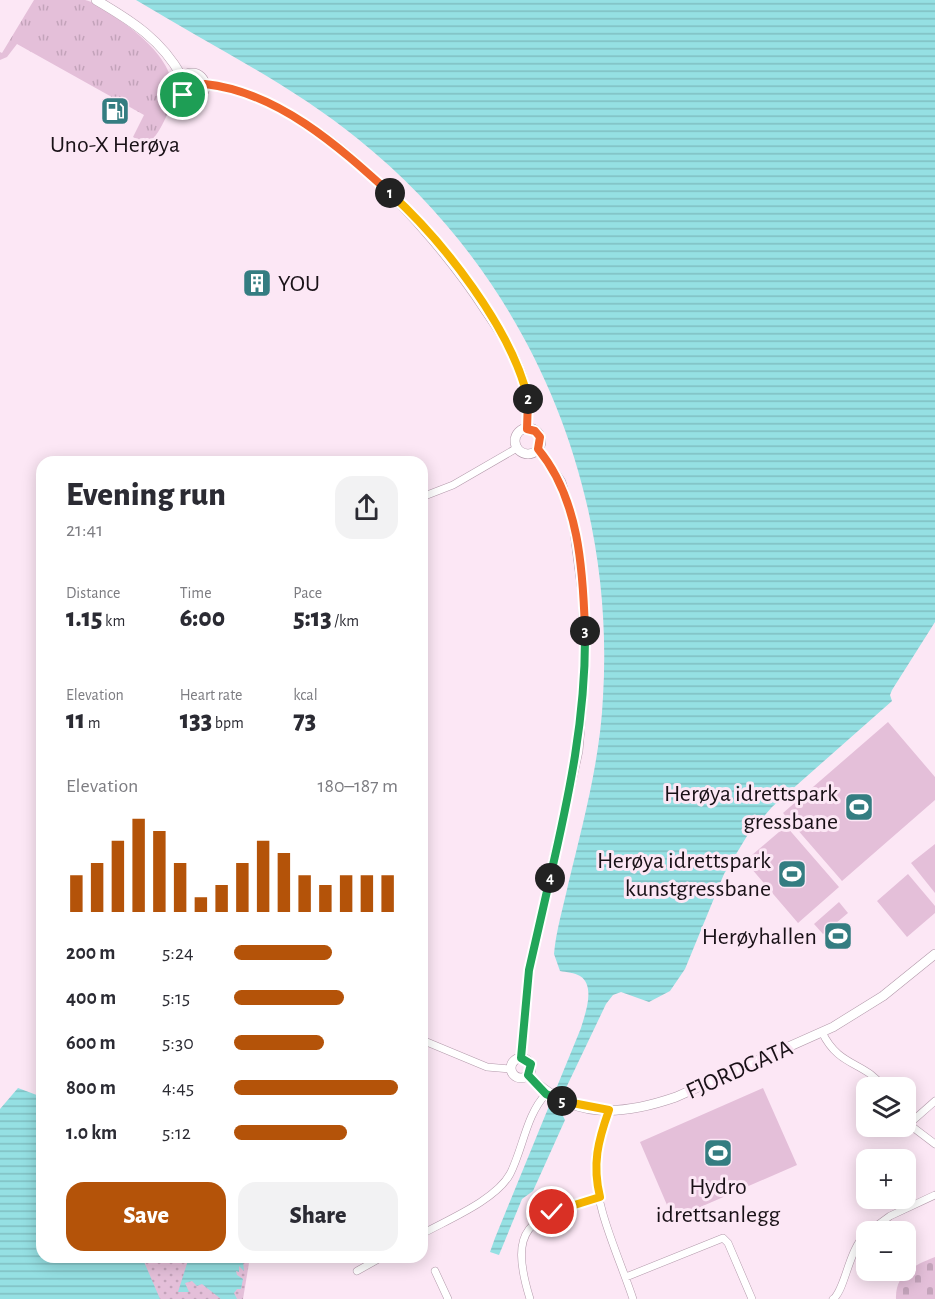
<!DOCTYPE html>
<meta charset="utf-8">
<style>
:root{--surface:#fff;--page:#f2f2f3;--text:#2b2b33;--muted:#7c7c81;--accent:#b45309}
body{margin:0;font-family:"Alegreya Sans",sans-serif;background:var(--page);color:var(--text);height:100vh;display:flex;flex-direction:column;font-size:22px;white-space:nowrap}
*{box-sizing:border-box;margin:0}
p{font-size:20px;color:var(--muted)}
.icon{flex:none;width:33px;height:33px;fill:none;stroke:currentColor;stroke-width:2;stroke-linecap:round;stroke-linejoin:round}
.map{position:relative;flex:1;overflow:hidden}
.drawer{position:absolute;left:36px;top:456px;width:392px;height:807px;display:flex;flex-direction:column;background:var(--surface);border-radius:18px;box-shadow:0 3px 15px #0003}
.drawer>*{flex:none}
.controls{position:absolute;left:856px;top:1077px;display:grid;gap:12px}
.controls a{display:grid;place-items:center;width:60px;height:60px;border-radius:12px;background:var(--surface);box-shadow:0 3px 15px #0003;font-size:30px}
.pin{position:absolute;display:grid;place-items:center;width:51px;height:51px;color:#fff;margin:-26px;border:3px solid #fff;border-radius:50%;box-shadow:0 2px 6px #0007}
.km{position:absolute;width:30px;height:30px;margin:-15px;border-radius:50%;background:#222;color:#fff;font-size:16px;line-height:30px;text-align:center}
.round{display:grid;place-items:center;flex:none;width:63px;height:63px;border-radius:18px;background:var(--page)}
.headline{display:flex;align-items:center;justify-content:space-between;height:102px;padding:0 30px}
h1{font-size:33px;font-weight:800;line-height:45px}
.figures{display:grid;grid-template-columns:repeat(3,1fr);gap:9px;height:102px;padding:6px 30px}
.figures div{display:grid;align-content:center}
.figures b{font-size:26px;font-weight:800}
.figures small{font-size:16px;font-weight:400}
.figures p{font-size:16px}
.chart{height:168px;padding:12px 30px}
.chart p{display:flex;justify-content:space-between}
.chart svg{width:100%;height:108px;margin-top:6px;stroke:var(--accent);stroke-width:6}
.cta{display:flex;gap:12px;margin-top:auto;padding:12px 30px}
.cta a{flex:1;height:69px;border-radius:18px;background:var(--accent);color:#fff;font-size:24px;font-weight:800;line-height:69px;text-align:center}
.cta a+a{background:var(--page);color:var(--text)}
ul{padding:0 30px;list-style:none;font-size:20px}
li{display:grid;grid-template-columns:96px 72px 1fr;align-items:center;height:45px}
li i{height:15px;border-radius:8px;background:var(--accent)}
.map>svg:first-child{display:block}
</style>
<div class="map">
<svg width="935" height="1299" viewBox="0 0 935 1299">
<defs>
<pattern id="grass-tufts" width="24" height="20" patternUnits="userSpaceOnUse" patternTransform="scale(1.5)"><rect width="24" height="20" fill="#e4bfd9"/><path d="M3 7l-1-3M5 7V3M7 7l1-3M15 17l-1-3M17 17v-4M19 17l1-3" fill="none" stroke="#c3a3ba"/></pattern>
<pattern id="cemetery-stones" width="16" height="16" patternUnits="userSpaceOnUse" patternTransform="scale(1.5)"><rect width="16" height="16" fill="#e4bfd9"/><path d="M2 7V4a2 2 0 0 1 4 0v3zM10 15v-3a2 2 0 0 1 4 0v3z" fill="#c3a3ba"/></pattern>
<pattern id="park-dots" width="8" height="8" patternUnits="userSpaceOnUse" patternTransform="scale(1.5)"><rect width="8" height="8" fill="#e4bfd9"/><path d="M2 2h.1M6 6h.1" fill="none" stroke="#c3a3ba" stroke-width="1.8" stroke-linecap="round"/></pattern>
<pattern id="water-rules" width="6" height="5" patternUnits="userSpaceOnUse" patternTransform="scale(1.5)"><rect width="6" height="5" fill="#95e0e3"/><path d="M0 2.5h6" fill="none" stroke="#80bfc2"/></pattern>
</defs>
<rect width="100%" height="100%" fill="#fce7f5"/>
<path fill="url(#grass-tufts)" d="M34,0C50,0 69,0 85,0C93,1 102,9 109,13C142,34 190,72 167,115C162,125 156,140 145,144L133,137L144,115L17,44L7,57L0,60V52L2,53Z"/>
<path fill="url(#cemetery-stones)" d="M935,1257V1299H896C895,1273 915,1265 935,1257Z"/>
<path fill="url(#park-dots)" d="M138,1257H250L243,1299H157Z"/>
<path fill="#e4bfd9" d="M888,722L935,777V800L842,881L783,813Z
M786,826L839,887L798,923L745,861Z
M935,844V893L911,863Z
M908,874L935,906V913L907,937L877,901Z
M839,902L848,913L823,934L814,924Z
M763,1088L797,1165L673,1219L640,1142Z"/>
<path fill="url(#water-rules)" d="M136,0H935V622L892,690L890,695L892,701L772,807L747,836L724,874L685,969L670,991L649,1002L621,992L613,995L606,1004L566,1088L559,1108L565,1120L533,1191L522,1199L499,1255L490,1252L495,1238L581,1028C585,1014 596,986 580,976C575,973 566,972 560,971L554,954C556,931 563,908 568,885C583,823 600,761 603,697C616,482 526,274 358,139C290,84 210,45 136,0Z
M18,1088L42,1097V1257H142L160,1299H0V1109Z
M189,1257H247L245,1262L243,1261L244,1271L239,1266V1272L236,1271L237,1275L243,1279L241,1289H237L234,1293L237,1299H221L202,1284L197,1286L192,1281L185,1283L189,1292H178Z"/>
<g fill="none" stroke-linecap="round" stroke-linejoin="round">
<g stroke="#b299aa" stroke-width="8">
<path id="minor" d="M422,497L453,485L517,448
M422,739V773
M822,1032C839,1068 865,1061 884,1088
M422,1040L487,1067L511,1069
M609,1110C603,1128 595,1145 595,1164C594,1206 620,1259 633,1299
M906,1122L935,1144
M909,1124L935,1101
M868,1232L890,1216L935,1195
M422,1234C447,1220 496,1200 510,1174C523,1149 526,1115 546,1094
M357,1271L382,1257
M435,1271L448,1299
M626,1277L723,1238L728,1243L752,1299
M530,1299C506,1221 534,1218 600,1197
M833,1299C845,1291 848,1250 867,1232"/>
</g>
<g stroke="#b299aa" stroke-width="10">
<path id="tertiary" d="M96,0C132,21 162,40 182,77
M179 86a13 13 0 1 1 26 0a13 13 0 1 1-26 0Z
M205,84C311,94 431,226 486,311C501,333 517,357 524,383C529,399 528,413 527,429
M515 441a13 13 0 1 1 26 0a13 13 0 1 1-26 0Z
M521,1058L529,970L578,751L585,667L583,595L574,526L561,482L539,449
M511 1068a10 10 0 1 1 20 0a10 10 0 1 1-20 0Z
M528,1075C572,1120 621,1116 676,1097L833,1027L883,996L935,954"/>
</g>
<use href="#minor" stroke="#fff" stroke-width="7"/>
<use href="#tertiary" stroke="#fff" stroke-width="9"/>
</g>
<g fill="none" stroke-linecap="round" stroke-linejoin="round">
<g stroke="#fff" stroke-width="12">
<path id="split-1" d="M183,95L190,98L199,97L205,84C278,92 338,146 390,193"/>
</g>
<g stroke="#fff" stroke-width="12">
<path id="split-2" d="M390,193C443,241 512,329 528,399"/>
</g>
<g stroke="#fff" stroke-width="12">
<path id="split-3" d="M528,399L527,429L535,431L540,437L538,449C579,498 583,569 585,631"/>
</g>
<g stroke="#fff" stroke-width="12">
<path id="split-4" d="M550,878C569,796 586,716 585,631"/>
</g>
<g stroke="#fff" stroke-width="12">
<path id="split-5" d="M550,878L529,970L521,1058L531,1064L528,1075L546,1094L562,1101"/>
</g>
<g stroke="#fff" stroke-width="12">
<path id="split-6" d="M552,1212L600,1197C592,1164 598,1141 609,1110L562,1101"/>
</g>
<use href="#split-1" stroke="#f0652b" stroke-width="8"/>
<use href="#split-2" stroke="#f5b400" stroke-width="8"/>
<use href="#split-3" stroke="#f0652b" stroke-width="8"/>
<use href="#split-4" stroke="#22a559" stroke-width="8"/>
<use href="#split-5" stroke="#22a559" stroke-width="8"/>
<use href="#split-6" stroke="#f5b400" stroke-width="8"/>
</g>
<defs>
<g id="fuel-square" transform="scale(1.5)"><rect x="-9" y="-9" width="18" height="18" rx="4" fill="#347d81" stroke="#fce7f5"/><path d="M-5.5-6h7V0h2V4h1.3V-2.5L3-4.5l.8-.8L6-3V5H2.5V1h-1V6h-7ZM-4.2-4.7v3.2H.2V-4.7Z" fill="#fff"/></g>
<g id="building-square" transform="scale(1.5)"><rect x="-9" y="-9" width="18" height="18" rx="4" fill="#347d81" stroke="#fce7f5"/><path d="M-4-6H4V6H1V3H-1V6H-4ZM-2.5-4.3h1.7v1.8h-1.7ZM.8-4.3h1.7v1.8H.8ZM-2.5-1h1.7V.8h-1.7ZM.8-1h1.7V.8H.8Z" fill="#fff"/></g>
<g id="stadium-square" transform="scale(1.5)"><rect x="-9" y="-9" width="18" height="18" rx="4" fill="#347d81" stroke="#fce7f5"/><path d="M0-5a6.5 5 0 1 0 0 10a6.5 5 0 1 0 0-10ZM-3.5-1.8h7v3.6h-7Z" fill="#fff"/></g>
</defs>
<g fill-rule="evenodd">
<use href="#fuel-square" x="115" y="111"/>
<use href="#building-square" x="257" y="283"/>
<use href="#stadium-square" x="859" y="807"/>
<use href="#stadium-square" x="792" y="874"/>
<use href="#stadium-square" x="838" y="936"/>
<use href="#stadium-square" x="718" y="1153"/>
</g>
<g text-anchor="middle" stroke-width="6" stroke-linejoin="round" paint-order="stroke">
<g font-size="24" fill="#191117" stroke="#fce7f5" text-anchor="end">
<text x="115" y="152" text-anchor="middle">Uno-X Herøya</text>
<text x="278" y="291" text-anchor="start">YOU</text>
<text x="838" y="801">Herøya idrettspark<tspan x="838" dy="28">gressbane</tspan></text>
<text x="771" y="868">Herøya idrettspark<tspan x="771" dy="28">kunstgressbane</tspan></text>
<text x="817" y="944">Herøyhallen</text>
<text x="718" y="1194" text-anchor="middle">Hydro<tspan x="718" dy="28">idrettsanlegg</tspan></text>
</g>
<g font-size="24" fill="#191117" stroke="#fce7f5">
<text transform="translate(739 1069) rotate(-24)" y="8">FJORDGATA</text>
</g>
</g>
</svg>
<div class="controls">
<a><svg class="icon" aria-label="layers" viewBox="0 0 24 24"><path d="M12 4l9 5-9 5-9-5zM3 14l9 5 9-5"/></svg></a>
<a>+</a>
<a>−</a>
</div>
<div class="pin" style="left:183px;top:95px;background:#1e9e55"><svg class="icon" aria-label="arrive" viewBox="0 0 24 24"><path d="M6 21V4h12l-3 4 3 4H6"/></svg></div>
<div class="pin" style="left:552px;top:1212px;background:#d93025"><svg class="icon" aria-label="check" viewBox="0 0 24 24"><path d="M5 12l5 5 9-10"/></svg></div>
<b class="km" style="left:390px;top:193px">1</b>
<b class="km" style="left:528px;top:399px">2</b>
<b class="km" style="left:585px;top:631px">3</b>
<b class="km" style="left:550px;top:878px">4</b>
<b class="km" style="left:562px;top:1101px">5</b>
<section class="drawer">
<div class="headline"><div><h1>Evening run</h1><p>21:41</p></div><a class="round"><svg class="icon" aria-label="share" viewBox="0 0 24 24"><path d="M12 15V3M7 8l5-5 5 5M5 13v7h14v-7"/></svg></a></div>
<div class="figures">
<div><p>Distance</p><b>1.15<small> km</small></b></div>
<div><p>Time</p><b>6:00</b></div>
<div><p>Pace</p><b>5:13<small> /km</small></b></div>
</div>
<div class="figures">
<div><p>Elevation</p><b>11<small> m</small></b></div>
<div><p>Heart rate</p><b>133<small> bpm</small></b></div>
<div><p>kcal</p><b>73</b></div>
</div>
<div class="chart"><p><span>Elevation</span>180–187 m</p>
<svg viewBox="0 0 160 44" preserveAspectRatio="none"><path d="M5 44V29M15 44V24M25 44V15M35 44V6M45 44V11M55 44V24M65 44V38M75 44V33M85 44V24M95 44V15M105 44V20M115 44V29M125 44V33M135 44V29M145 44V29M155 44V29"/></svg>
</div>
<ul>
<li><b>200 m</b>5:24<i style="width:60%"></i></li>
<li><b>400 m</b>5:15<i style="width:67%"></i></li>
<li><b>600 m</b>5:30<i style="width:55%"></i></li>
<li><b>800 m</b>4:45<i style="width:100%"></i></li>
<li><b>1.0 km</b>5:12<i style="width:69%"></i></li>
</ul>
<div class="cta"><a>Save</a><a>Share</a></div>
</section>
</div>
